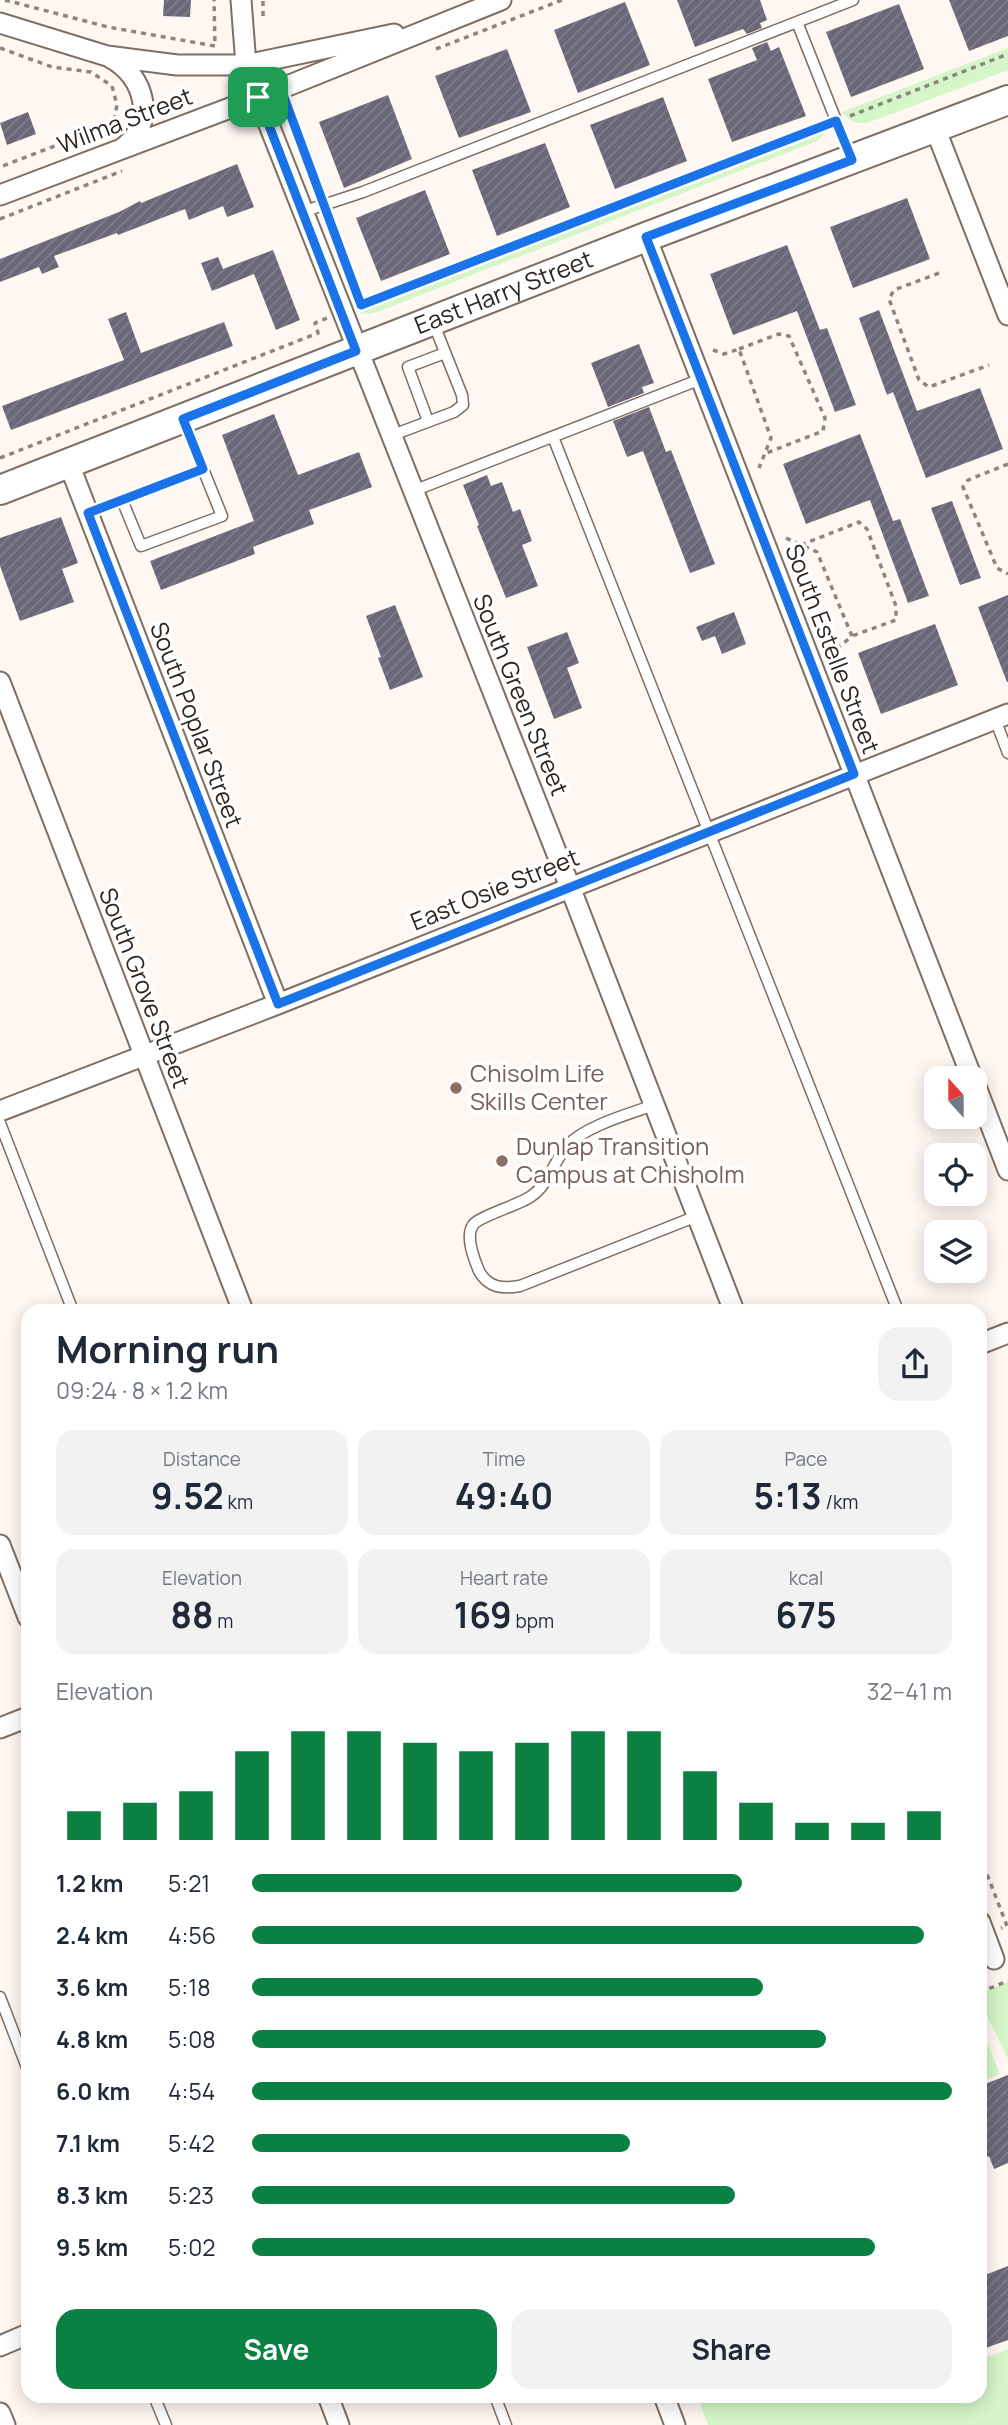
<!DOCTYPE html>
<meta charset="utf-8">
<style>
:root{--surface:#fff;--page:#f2f2f3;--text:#1f2937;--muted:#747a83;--accent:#0b8043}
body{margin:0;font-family:Manrope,sans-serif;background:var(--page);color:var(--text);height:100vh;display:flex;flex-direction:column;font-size:26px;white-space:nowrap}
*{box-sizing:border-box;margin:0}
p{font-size:23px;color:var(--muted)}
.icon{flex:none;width:38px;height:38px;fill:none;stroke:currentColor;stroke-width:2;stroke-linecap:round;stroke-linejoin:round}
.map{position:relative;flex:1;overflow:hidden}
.side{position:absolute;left:21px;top:1304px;width:966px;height:1099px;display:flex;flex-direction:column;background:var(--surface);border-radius:21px;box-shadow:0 4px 18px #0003}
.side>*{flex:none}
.needle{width:46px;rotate:339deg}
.controls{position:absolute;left:924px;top:1066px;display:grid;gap:14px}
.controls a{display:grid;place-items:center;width:63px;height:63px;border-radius:14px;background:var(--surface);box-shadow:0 4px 18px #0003;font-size:35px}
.pin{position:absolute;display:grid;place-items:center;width:60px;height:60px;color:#fff;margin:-30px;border-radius:14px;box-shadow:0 4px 10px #0006}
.round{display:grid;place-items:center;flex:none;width:74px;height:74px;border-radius:21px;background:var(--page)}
.headline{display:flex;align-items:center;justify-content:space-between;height:119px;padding:0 35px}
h1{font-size:38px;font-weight:700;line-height:52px}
.stats{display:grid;grid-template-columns:repeat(3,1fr);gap:10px;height:119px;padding:7px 35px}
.stats div{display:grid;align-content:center;border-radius:18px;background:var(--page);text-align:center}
.stats b{font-size:35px;font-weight:700}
.stats small{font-size:19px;font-weight:400}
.stats p{font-size:19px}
.chart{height:196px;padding:14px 35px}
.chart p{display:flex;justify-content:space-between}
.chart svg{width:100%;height:126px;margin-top:7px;stroke:var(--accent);stroke-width:6}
.action{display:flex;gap:14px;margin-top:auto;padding:14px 35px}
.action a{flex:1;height:80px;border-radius:21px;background:var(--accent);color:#fff;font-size:28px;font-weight:700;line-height:80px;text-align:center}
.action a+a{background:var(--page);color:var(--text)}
ul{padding:0 35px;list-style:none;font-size:23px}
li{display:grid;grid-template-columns:112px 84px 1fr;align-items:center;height:52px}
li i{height:18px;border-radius:9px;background:var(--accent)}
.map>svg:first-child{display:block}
</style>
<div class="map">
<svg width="1008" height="2425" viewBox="0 0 1008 2425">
<defs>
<pattern id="building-hatch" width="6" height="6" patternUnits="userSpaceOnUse" patternTransform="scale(1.75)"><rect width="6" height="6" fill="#6a6778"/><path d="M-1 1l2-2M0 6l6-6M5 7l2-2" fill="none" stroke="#807d89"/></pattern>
</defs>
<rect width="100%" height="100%" fill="#fff7f2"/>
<path fill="#d5f6c8" d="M1008,48V70L870,122C858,125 850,122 842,112Z
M822,120L824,135L817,141L377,312C363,315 359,315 351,303Z
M1008,1982V2059L980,2002V1993Z
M980,2026L1000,2074L980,2082Z
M1008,2349V2425H708L697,2396H980V2360Z"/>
<path fill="url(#building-hatch)" d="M164,0H191L190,17L163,16Z
M677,0H760L767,20L760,23L762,28L747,34L743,29L695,47Z
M949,0H1008V36L969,51Z
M625,2L650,65L578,93L554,30Z
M899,4L924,69L851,97L826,32Z
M767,42L771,51L779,47L806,116L732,142L708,79L757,60L752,48Z
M507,49L531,112L459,138L435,76Z
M388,95L412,159L344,188L319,122Z
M663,97L687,161L615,189L590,125Z
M28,112L36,134L7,145L0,123Z
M545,143L570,207L497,236L472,170Z
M237,164L254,207L227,217L223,206L189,220L185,209L118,235L117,233L54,256L59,267L42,274L39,267L0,282V259L119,212L140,201L141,203Z
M425,190L450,254L381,281L356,218Z
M907,198L930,259L853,288L830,227Z
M787,245L820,330L827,328L856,405L835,412L797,311L733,335L710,274Z
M273,250L300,320L276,330L254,274L212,291L201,263L218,257L223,269Z
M879,310L917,411L980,388L1003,449L926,478L893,392L887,395L859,318Z
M126,312L141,353L224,322L233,346L11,430L2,406L124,360L108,319Z
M639,344L654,383L642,387L644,393L608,407L591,363Z
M649,407L666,452L671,450L715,564L690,573L643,451L627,457L613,421Z
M274,414L298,475L359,452L372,487L309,510L314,524L253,547L255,554L161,590L150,561L254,521L222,435Z
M860,434L893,521L900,519L929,596L908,603L870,500L806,524L783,464Z
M487,475L491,486L502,482L513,512L520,509L532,541L522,545L538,586L506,598L477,526L479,525L463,485Z
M952,501L981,578L960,585L931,508Z
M61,517L78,563L62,569L74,602L20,621L0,566V538Z
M1008,595V682H1007L978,607Z
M395,605L423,677L390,690L378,658L381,657L366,616Z
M734,612L746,644L722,654L715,636L702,641L696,627Z
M935,624L958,685L881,714L858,653Z
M567,632L579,663L567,668L582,708L554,719L527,647Z
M1008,2075V2163L994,2169L989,2156L980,2160V2086Z
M1008,2266V2340L980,2350V2277Z"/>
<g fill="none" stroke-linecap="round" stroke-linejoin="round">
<g stroke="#7f6e63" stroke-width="13">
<path id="lane" d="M797,22L851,158
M302,212L363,192L853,0
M184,420L203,469
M428,421L408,367L445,353
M390,436L454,412L463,405L462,395L433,322
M553,437L898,1311
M413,491L701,379
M88,513L203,469L222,516L141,546L122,500
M995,719L1008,753
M654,1105C629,1114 585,1126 567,1146C553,1162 549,1185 530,1197C518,1205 478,1217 473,1225C465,1236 474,1259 479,1271C488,1288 503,1289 520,1286L697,1216
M0,1123L73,1311
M0,1997L28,2070
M154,2396L166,2425
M495,2396L506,2425"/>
</g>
<g stroke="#7f6e63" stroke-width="23">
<path id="street" d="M241,0L246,65L258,97L570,887L734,1311
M0,23L107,56L177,65H246L394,34
M111,58C145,76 157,123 123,148
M935,128L1008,315
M0,195L280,89L501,0
M646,237L972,1078
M69,464L278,1004
M0,682L243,1311
M975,1084L1008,1170
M0,1111L278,1004L1008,714
M980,1344L1008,1333
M0,1545L28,1617
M0,1728L28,1717
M980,1922L994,1959
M0,2346L28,2334
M328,2396L339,2425
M664,2396L675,2425
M0,2413L5,2425"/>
</g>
<g stroke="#7f6e63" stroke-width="32">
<g id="secondary">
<path id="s1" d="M0,490L646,237L1008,100"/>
</g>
</g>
<path stroke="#8d8580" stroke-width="3.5" stroke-dasharray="5 5" stroke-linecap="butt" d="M5,0L108,27L215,46L214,0
M263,16V0
M0,48L52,67L91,72L112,86L117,105L114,120L99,129L0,167
M436,49L562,0
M287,107L319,191
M850,116L1008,54
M329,218L336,237
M0,219L122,171
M939,273L894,290L889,299L919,380L929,387L989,365
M360,305L823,126
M739,349L779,334L789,336L825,418L823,431L764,454
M713,350L724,354L739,349L771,438L759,468
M0,458L318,333L315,323L327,318
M1008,464L968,480L963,487L997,568L1008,574
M786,538L817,552L852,636L831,654
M801,545L859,522L867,529L896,606V620L852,636
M980,1856L1007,1926L1001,1928
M980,1992L1008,1981"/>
<use href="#lane" stroke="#fff" stroke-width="10"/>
<use href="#street" stroke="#fff" stroke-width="19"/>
<use href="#secondary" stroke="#fff" stroke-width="28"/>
</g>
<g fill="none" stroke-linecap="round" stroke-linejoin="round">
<g stroke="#fff" stroke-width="14">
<path id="route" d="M281,89L361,305L836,121L852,160L646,237L854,774L278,1004L88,513L203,469L183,419L356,351L258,97Z"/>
</g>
<use href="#route" stroke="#1a73e8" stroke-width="9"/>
</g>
<g fill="#8d6e63" stroke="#fff" stroke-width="2.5">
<circle cx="456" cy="1088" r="7"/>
<circle cx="502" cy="1161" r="7"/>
</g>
<g text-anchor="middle" stroke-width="7" stroke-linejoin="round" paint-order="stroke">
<g font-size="24" fill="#2c2520" stroke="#fff">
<text transform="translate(125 121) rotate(-21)" y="8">Wilma Street</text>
<text dy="8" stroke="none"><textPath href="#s1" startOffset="541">East Harry Street</textPath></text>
<text transform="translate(832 649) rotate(69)" y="8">South Estelle Street</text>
<text transform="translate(520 695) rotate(68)" y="8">South Green Street</text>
<text transform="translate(196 725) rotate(69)" y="8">South Poplar Street</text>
<text transform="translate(495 890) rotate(-22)" y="8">East Osie Street</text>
<text transform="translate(144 988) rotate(69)" y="8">South Grove Street</text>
</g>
<g font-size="24" fill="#785e54" stroke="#fff" text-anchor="start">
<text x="470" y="1082">Chisolm Life<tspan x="470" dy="28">Skills Center</tspan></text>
<text x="516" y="1155">Dunlap Transition<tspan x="516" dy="28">Campus at Chisholm</tspan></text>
</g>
</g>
</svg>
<div class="controls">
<a><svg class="needle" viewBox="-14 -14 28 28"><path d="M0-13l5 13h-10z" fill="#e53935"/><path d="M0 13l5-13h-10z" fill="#747a83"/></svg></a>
<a><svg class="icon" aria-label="locate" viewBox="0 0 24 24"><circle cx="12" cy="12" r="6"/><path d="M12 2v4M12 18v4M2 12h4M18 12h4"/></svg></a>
<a><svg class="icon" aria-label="layers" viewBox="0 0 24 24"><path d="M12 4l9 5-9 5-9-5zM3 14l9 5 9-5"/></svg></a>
</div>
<div class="pin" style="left:258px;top:97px;background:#1e9e55"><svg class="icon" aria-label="arrive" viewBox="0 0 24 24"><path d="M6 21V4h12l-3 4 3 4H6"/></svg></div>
<section class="side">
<div class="headline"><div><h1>Morning run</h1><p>09:24 · 8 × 1.2 km</p></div><a class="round"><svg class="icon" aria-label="share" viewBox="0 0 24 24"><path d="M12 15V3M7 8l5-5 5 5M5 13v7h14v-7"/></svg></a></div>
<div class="stats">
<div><p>Distance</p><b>9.52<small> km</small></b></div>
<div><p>Time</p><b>49:40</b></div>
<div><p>Pace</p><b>5:13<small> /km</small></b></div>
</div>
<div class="stats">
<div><p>Elevation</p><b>88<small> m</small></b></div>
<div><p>Heart rate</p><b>169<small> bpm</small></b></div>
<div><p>kcal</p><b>675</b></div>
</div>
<div class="chart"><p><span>Elevation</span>32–41 m</p>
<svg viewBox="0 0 160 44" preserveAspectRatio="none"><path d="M5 44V34M15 44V31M25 44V27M35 44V13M45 44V6M55 44V6M65 44V10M75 44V13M85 44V10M95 44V6M105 44V6M115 44V20M125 44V31M135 44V38M145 44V38M155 44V34"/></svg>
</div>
<ul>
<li><b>1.2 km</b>5:21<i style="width:70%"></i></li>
<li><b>2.4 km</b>4:56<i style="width:96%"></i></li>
<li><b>3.6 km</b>5:18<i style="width:73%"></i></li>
<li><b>4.8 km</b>5:08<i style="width:82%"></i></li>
<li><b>6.0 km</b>4:54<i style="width:100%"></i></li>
<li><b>7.1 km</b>5:42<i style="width:54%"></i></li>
<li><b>8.3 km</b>5:23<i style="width:69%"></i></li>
<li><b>9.5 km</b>5:02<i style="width:89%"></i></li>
</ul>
<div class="action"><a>Save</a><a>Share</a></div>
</section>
</div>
